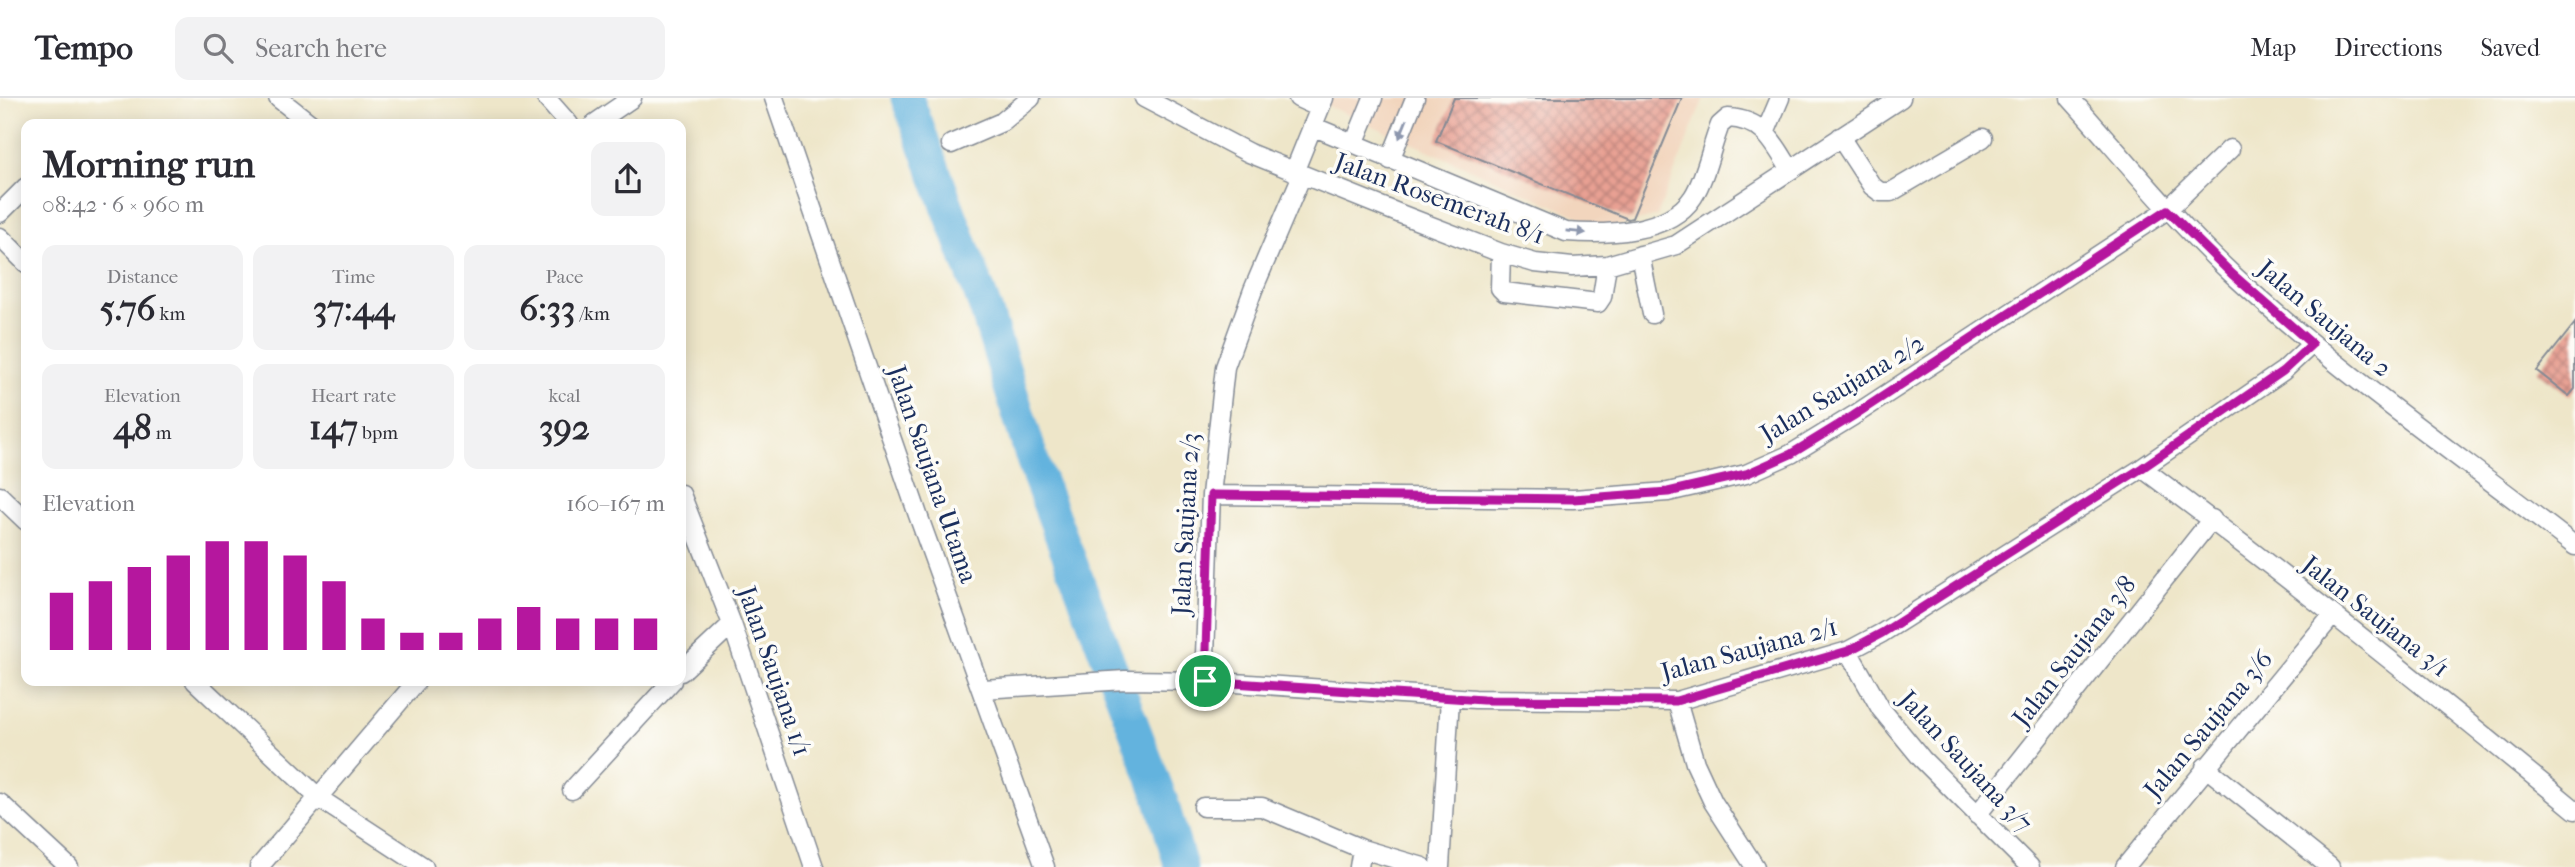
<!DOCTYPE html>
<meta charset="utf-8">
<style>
:root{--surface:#fff;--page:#f2f2f3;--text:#2b2b33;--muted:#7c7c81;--line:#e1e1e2;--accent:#b5179e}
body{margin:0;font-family:"IM FELL French Canon",serif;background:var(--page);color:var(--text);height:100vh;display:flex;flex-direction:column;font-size:26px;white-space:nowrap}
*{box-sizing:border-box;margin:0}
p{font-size:23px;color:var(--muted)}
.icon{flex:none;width:38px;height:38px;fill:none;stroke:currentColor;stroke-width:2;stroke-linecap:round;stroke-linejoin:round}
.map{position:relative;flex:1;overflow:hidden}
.side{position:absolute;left:21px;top:21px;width:665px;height:567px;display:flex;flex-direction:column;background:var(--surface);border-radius:14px;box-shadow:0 4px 18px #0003}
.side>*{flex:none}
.pin{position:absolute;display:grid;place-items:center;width:60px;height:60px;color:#fff;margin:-30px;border:4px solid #fff;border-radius:50%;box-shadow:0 2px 7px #0007}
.round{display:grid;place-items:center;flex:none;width:74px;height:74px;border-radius:14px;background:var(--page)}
.overview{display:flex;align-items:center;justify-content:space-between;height:119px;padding:0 21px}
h1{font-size:38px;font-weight:700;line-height:52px}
.figures{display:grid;grid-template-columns:repeat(3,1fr);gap:10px;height:119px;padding:7px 21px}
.figures div{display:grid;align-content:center;border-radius:14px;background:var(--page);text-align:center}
.figures b{font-size:35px;font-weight:700}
.figures small{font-size:19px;font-weight:400}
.figures p{font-size:19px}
.chart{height:196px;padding:14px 21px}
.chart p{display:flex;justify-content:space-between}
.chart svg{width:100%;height:126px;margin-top:7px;stroke:var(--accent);stroke-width:6}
header{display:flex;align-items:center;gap:42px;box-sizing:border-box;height:98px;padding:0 35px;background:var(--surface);border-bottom:2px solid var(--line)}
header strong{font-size:33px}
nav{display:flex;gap:38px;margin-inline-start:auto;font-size:24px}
.search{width:490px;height:63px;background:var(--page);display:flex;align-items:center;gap:18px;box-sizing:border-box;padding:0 24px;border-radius:14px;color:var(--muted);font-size:26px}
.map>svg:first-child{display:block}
</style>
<header>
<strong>Tempo</strong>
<div class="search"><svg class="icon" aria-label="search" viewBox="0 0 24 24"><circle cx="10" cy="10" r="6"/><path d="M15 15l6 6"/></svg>Search here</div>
<nav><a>Map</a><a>Directions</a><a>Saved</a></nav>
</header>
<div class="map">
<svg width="2575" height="769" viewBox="0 0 2575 769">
<defs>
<pattern id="building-cross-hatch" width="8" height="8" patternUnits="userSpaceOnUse" patternTransform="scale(1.75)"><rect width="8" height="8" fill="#e8a093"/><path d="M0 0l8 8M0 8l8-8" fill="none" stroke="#bb837b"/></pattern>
</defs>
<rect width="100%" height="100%" fill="#fdfcf7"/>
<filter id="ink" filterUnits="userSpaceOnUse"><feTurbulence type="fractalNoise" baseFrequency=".0143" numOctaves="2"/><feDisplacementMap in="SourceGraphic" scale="14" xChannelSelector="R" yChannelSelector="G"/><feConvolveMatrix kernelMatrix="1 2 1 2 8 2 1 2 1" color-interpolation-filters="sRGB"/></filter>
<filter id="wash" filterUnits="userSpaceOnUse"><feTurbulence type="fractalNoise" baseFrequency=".00686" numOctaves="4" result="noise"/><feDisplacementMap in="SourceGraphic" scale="28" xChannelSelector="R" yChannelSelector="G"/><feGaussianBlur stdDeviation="1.57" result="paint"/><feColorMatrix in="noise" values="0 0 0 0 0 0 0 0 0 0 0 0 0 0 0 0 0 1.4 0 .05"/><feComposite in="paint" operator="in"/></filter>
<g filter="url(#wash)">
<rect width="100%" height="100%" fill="#eee6c9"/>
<path fill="#f2d5bd" d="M1310,0H1704L1657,118L1606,131Z"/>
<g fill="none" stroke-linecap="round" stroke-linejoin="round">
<path stroke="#64b3de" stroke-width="33" d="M907,0L985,209L1035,370L1161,701L1181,769"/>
</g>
<g id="blocks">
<path fill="url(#building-cross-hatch)" d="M1454,0H1682L1632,120L1628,121L1436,43Z
M2575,225V291L2569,298L2537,273Z"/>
</g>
</g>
<g filter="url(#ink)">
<use href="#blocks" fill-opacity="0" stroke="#848a94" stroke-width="2"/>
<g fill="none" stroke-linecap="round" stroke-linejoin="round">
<g stroke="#848a94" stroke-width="21">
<path id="minor" d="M278,0L311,26
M546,0L569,26
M774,0L918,417L1045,769
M1144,0L1249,55L1403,117L1501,155L1535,165L1572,169L1607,167L1676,147L1901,0
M1298,0L1320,10
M2070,0C2123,59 2173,121 2231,175C2339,275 2460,358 2575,448
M594,26L632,0
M1312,28L1566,134C1604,137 1669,136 1693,99C1706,79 1711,49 1720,27L1728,20C1764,22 1773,44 1790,71
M1766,33L1780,0
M1840,39L1872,88L1880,94H1891L1983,40
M951,46L1002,24L1031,0
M1354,46L1373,0
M1390,62L1415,0
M1294,74L1324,0
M0,115L26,89
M0,139L26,165
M1501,155L1500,190L1504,194L1598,205L1602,199L1607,167
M1640,157L1652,216
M2142,370C2290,480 2433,595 2575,712
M681,396L732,526L814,769
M1211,397L1573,401L1668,394L1746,376L1791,356L1853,318L2167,112L2230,51
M0,398L26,423
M1848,553L1881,611L1922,661L2030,769
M681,574L732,526
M195,583L320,701L424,769
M1204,583L1211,397L1225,269L1253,192L1302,77
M983,591L1125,582L1204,583L1475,601L1677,603L1848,553L1882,535L2142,370L2283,273L2312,246
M1677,603L1695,665L1713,704L1755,769
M2205,669L2330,769
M572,692L672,583
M0,705L69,769
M1203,709H1262L1362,751L1423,769
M1977,717L2212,421
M259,769L417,583
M1359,769L1362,751
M1440,769L1450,600
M2125,769L2332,518"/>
</g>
<use href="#minor" stroke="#fff" stroke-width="18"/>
</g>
<defs><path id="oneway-solid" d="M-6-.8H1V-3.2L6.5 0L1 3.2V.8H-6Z" transform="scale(1.75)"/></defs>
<g fill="#8d97ae">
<use href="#oneway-solid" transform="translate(1403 31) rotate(112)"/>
<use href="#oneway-solid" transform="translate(1576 134) rotate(6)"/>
</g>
</g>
<g fill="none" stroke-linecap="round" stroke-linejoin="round" filter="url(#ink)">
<g stroke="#fff" stroke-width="14">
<path id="route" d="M2167,112L2232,176L2312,246L2283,273L2142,370L1882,535L1848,553L1676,603L1483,602L1205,583L1211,397L1573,401L1668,394L1746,376L1791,356L1853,318Z"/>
</g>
<use href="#route" stroke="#b5179e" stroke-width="9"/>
</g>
<g text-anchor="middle" stroke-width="7" stroke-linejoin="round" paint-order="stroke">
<g font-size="26" fill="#1b2f5e" stroke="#fdfcf7">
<text transform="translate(1440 100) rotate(20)" y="9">Jalan Rosemerah 8/1</text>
<text transform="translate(2325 220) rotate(40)" y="9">Jalan Saujana 2</text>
<text transform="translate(1842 290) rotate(-31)" y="9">Jalan Saujana 2/2</text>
<text transform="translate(933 376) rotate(71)" y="9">Jalan Saujana Utama</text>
<text transform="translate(1185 426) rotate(-87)" y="9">Jalan Saujana 2/3</text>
<text transform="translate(2376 518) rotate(38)" y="9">Jalan Saujana 3/1</text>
<text transform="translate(1749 551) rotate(-15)" y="9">Jalan Saujana 2/1</text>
<text transform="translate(2074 553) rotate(-52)" y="9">Jalan Saujana 3/8</text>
<text transform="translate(775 573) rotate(71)" y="9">Jalan Saujana 1/1</text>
<text transform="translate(2208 626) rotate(-50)" y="9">Jalan Saujana 3/6</text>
<text transform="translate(1966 663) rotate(47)" y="9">Jalan Saujana 3/7</text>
</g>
</g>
</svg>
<div class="pin" style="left:1205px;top:583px;background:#1e9e55"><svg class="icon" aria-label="arrive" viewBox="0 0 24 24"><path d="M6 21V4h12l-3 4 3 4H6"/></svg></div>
<section class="side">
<div class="overview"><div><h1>Morning run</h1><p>08:42 · 6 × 960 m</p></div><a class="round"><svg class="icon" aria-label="share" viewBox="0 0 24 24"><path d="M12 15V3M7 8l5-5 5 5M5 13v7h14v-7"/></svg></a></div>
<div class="figures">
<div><p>Distance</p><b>5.76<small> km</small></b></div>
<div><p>Time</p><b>37:44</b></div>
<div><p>Pace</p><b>6:33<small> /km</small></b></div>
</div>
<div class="figures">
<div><p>Elevation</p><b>48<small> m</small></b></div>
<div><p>Heart rate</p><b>147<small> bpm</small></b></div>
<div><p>kcal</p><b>392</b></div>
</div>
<div class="chart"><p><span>Elevation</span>160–167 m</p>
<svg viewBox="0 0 160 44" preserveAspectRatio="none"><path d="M5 44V24M15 44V20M25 44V15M35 44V11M45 44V6M55 44V6M65 44V11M75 44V20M85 44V33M95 44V38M105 44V38M115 44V33M125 44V29M135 44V33M145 44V33M155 44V33"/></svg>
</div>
</section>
</div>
